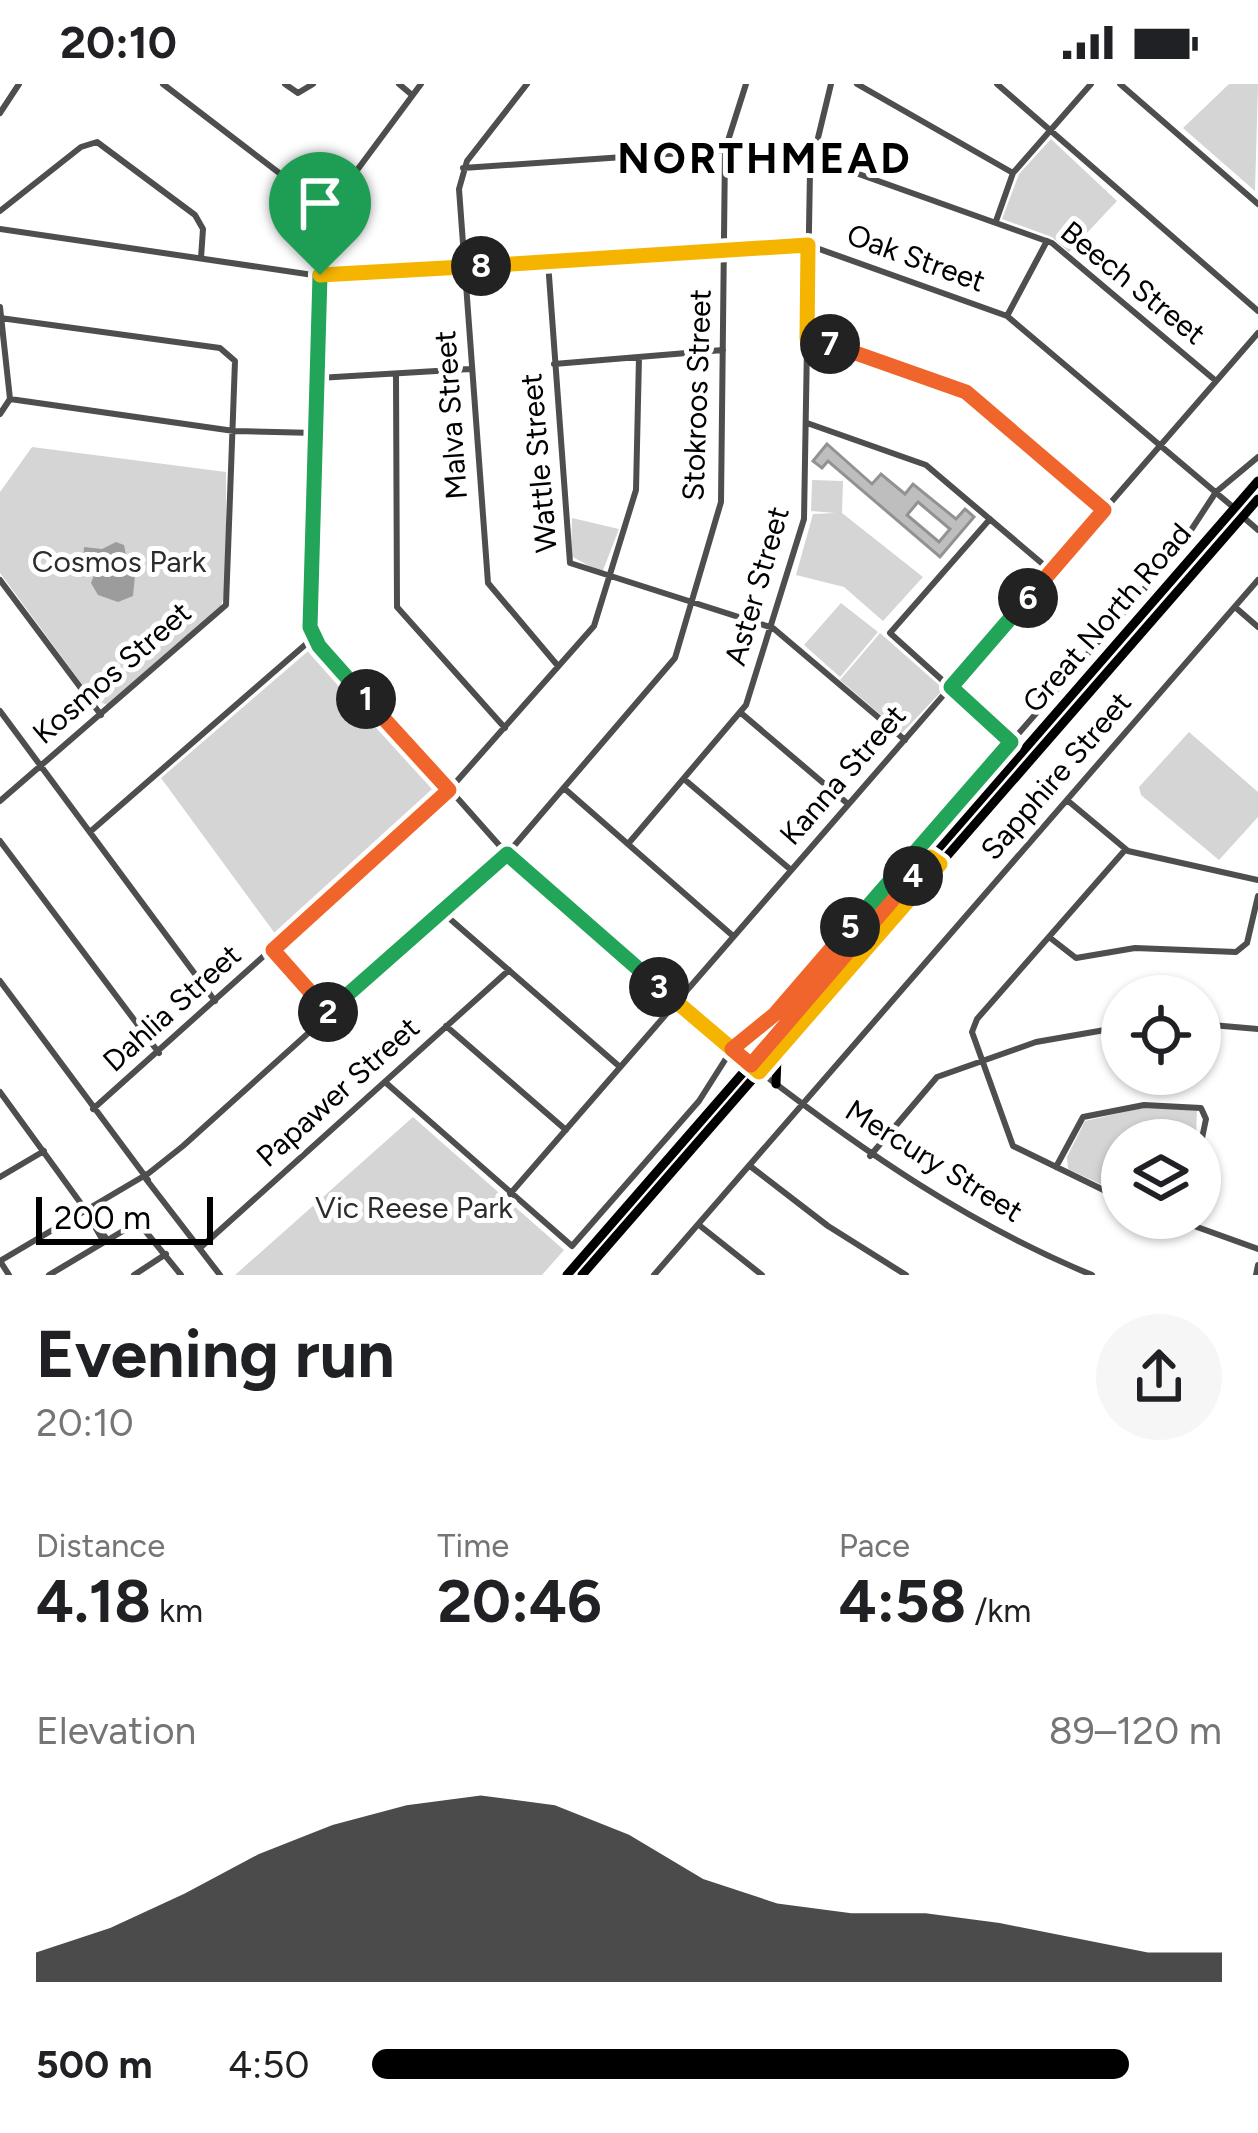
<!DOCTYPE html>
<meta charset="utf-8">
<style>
:root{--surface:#fff;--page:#f6f6f6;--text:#202124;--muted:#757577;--accent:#000}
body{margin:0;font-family:Figtree,sans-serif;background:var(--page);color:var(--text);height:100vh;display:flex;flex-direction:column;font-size:45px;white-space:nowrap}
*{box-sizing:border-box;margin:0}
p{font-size:39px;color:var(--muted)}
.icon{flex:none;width:66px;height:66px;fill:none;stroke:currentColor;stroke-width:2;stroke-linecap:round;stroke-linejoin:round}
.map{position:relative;height:1191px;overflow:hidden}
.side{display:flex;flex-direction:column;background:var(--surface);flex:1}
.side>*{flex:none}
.fabs{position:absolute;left:1101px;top:891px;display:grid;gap:24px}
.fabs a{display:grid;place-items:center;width:120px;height:120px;border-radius:50%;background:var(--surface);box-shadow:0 3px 9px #0004;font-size:60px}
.scale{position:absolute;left:36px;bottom:30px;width:177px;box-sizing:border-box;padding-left:12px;border:6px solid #000;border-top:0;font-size:33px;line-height:42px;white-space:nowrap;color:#000;-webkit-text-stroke:9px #fff;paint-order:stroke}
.pin{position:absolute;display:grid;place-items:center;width:102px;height:102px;color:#fff;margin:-123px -51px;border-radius:50% 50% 50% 0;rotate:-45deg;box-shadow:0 0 12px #0007}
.pin .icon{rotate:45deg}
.km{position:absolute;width:60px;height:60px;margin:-30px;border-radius:50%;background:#222;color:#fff;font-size:33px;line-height:60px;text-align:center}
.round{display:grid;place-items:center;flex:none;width:126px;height:126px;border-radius:63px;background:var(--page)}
.head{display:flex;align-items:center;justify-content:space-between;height:204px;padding:0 36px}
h1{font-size:66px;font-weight:700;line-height:90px}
.stats{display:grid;grid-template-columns:repeat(3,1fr);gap:18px;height:204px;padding:12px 36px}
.stats div{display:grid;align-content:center}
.stats b{font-size:60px;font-weight:700}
.stats small{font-size:33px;font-weight:400}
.stats p{font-size:33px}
.chart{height:336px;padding:24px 36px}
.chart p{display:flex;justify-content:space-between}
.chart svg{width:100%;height:216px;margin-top:12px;fill:var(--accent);opacity:.7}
ul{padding:0 36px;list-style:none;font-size:39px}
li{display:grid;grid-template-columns:192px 144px 1fr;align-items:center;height:90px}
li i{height:30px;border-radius:15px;background:var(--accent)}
.status{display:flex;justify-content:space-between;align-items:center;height:84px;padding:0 60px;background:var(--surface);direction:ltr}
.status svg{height:33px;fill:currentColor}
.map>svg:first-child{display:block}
</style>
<div class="status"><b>20:10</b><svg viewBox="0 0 49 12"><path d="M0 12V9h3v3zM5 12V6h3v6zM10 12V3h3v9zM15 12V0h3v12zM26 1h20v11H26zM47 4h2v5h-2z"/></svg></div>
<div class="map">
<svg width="1258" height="1191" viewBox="0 0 1258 1191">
<rect width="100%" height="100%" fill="#fff"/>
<path fill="#d5d5d5" d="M1229,0H1258L1255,107L1183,44Z
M1051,55L1117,117L1069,168L1052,153L1002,135L1019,90Z
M32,363L226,388V504L221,522L107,621L92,614L0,489V408Z
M812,396L843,397L842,429L923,493L883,537L844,503L796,491L813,430L835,429L811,427Z
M572,434L619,445L602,489L571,472Z
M841,519L878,548L840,593L804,561Z
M880,549L939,601L940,609L902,649L840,596Z
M314,562L441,706L276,851L161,694Z
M1189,648L1258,708V733L1219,776L1141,711L1139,703Z
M1151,1022L1197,1024L1196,1056H1122V1110L1068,1085L1067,1073L1085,1037Z
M413,1033L564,1166L542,1191H235Z"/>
<path fill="#9c9c9c" d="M116,458L124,461L127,476L136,481L133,512L118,518L98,511L91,499L95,489L83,478L84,463L102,465Z"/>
<path fill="#bebebe" stroke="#929292" stroke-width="3" fill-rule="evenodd" d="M827,360L872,400L881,390L905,410L913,400L956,435L965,425L974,433L940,473L828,377L822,384L813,377ZM918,418L950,445L939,458L907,431Z"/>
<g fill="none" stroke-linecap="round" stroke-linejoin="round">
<path stroke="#4e4e4e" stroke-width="6" d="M163,0L325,124
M285,0L298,9L313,0
M399,0L412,11
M421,0L323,132L311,549L507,770L749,979
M527,0L467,77L459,105L488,499L558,582
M857,0L1013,89
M997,0L1258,227
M1120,0L1258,120
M0,29L19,0
M811,73L1052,159L1216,297
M463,84L725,66
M0,127L81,63L97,58L195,131L203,145L201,174
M996,137L1013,89L1091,0
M0,145L320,192L808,161L1007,232L1233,423
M548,178L570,479L773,544L905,656
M0,223L10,315L0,330
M1007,232L1047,157
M0,234L220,264L235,277L226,521L0,717
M807,254L970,310L1104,426
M554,280L723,266
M396,291L397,523L505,644
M318,294L470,285
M10,315L234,347L316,349
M807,339L926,381L1051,487
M1243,433L1258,446
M990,435L890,549L1011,658
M0,496L101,631
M1235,523L1258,543
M0,627L215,917
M741,629L848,720
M684,695L791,786
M565,705L733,852
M1067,716L1128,767L1258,796
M91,747L313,554
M0,757L159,969
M628,760L746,621L804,435L810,87L831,0
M442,828L620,983
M1049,853L1076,874L1135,864L1236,868L1247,859L1258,812
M273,866L330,930
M0,897L148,1096
M1200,940L1258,945
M446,942L566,1046
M759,987C864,1068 969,1140 1092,1191
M385,998L572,1162L699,1017L732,965L775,930L1178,466L1216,408L1258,373
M0,1008L106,1154
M93,1025L449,706L594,542L636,406L639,273
M870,1072L937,993L1036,958L1122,943
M750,1082L828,1142L906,1191
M1056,1083L1083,1033L1144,1021L1201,1024L1206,1035L1200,1064
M0,1093L44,1067
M146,1095L220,1191
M510,1110L1258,249
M1122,1115L1013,1062L972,948L977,935L1125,766
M85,1125L102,1155
M1172,1134L1258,1165
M699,1141L762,1191
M200,1164L509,886
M0,1177L149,1089L183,1062L507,770L675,574L721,418L725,66L746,0
M0,1177L9,1191
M49,1191L138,1138L181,1191
M134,1191L166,1170
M654,1191L1258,496
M1256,1191L1258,1181"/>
<path stroke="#000" stroke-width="9" d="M776,1000L777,973
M567,1191L1258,397
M582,1191L1258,415"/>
</g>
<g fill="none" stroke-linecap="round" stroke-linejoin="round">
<g stroke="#fff" stroke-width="24">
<path id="split-1" d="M320,191L310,543L319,562L366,615"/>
</g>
<g stroke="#fff" stroke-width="24">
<path id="split-2" d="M328,928L273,866L449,706L366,615"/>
</g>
<g stroke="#fff" stroke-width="24">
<path id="split-3" d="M328,928L507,770L659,903"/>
</g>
<g stroke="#fff" stroke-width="24">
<path id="split-4" d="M659,903L759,988L940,780L930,773L913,792"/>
</g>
<g stroke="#fff" stroke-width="24">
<path id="split-5" d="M850,843L775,930L732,965L751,981L913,792"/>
</g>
<g stroke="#fff" stroke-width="24">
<path id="split-6" d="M850,843L1011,658L951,603L1028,514"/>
</g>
<g stroke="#fff" stroke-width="24">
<path id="split-7" d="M830,260L966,308L1104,426L1028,514"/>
</g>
<g stroke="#fff" stroke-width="24">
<path id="split-8" d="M481,182L808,161L807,254L830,260"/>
</g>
<g stroke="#fff" stroke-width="24">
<path id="split-9" d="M320,191L481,182"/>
</g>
<use href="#split-1" stroke="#22a559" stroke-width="15"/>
<use href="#split-2" stroke="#f0652b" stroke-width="15"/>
<use href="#split-3" stroke="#22a559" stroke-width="15"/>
<use href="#split-4" stroke="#f5b400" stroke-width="15"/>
<use href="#split-5" stroke="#f0652b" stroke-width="15"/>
<use href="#split-6" stroke="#22a559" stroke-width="15"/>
<use href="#split-7" stroke="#f0652b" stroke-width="15"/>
<use href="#split-8" stroke="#f5b400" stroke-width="15"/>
<use href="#split-9" stroke="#f5b400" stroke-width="15"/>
</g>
<g text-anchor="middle" stroke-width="10" stroke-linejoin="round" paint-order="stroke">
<g font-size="30" fill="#000" stroke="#fff">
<text transform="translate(916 174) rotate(20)" y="10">Oak Street</text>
<text transform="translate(1133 199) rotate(39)" y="10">Beech Street</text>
<text transform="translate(697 311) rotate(-88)" y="10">Stokroos Street</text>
<text transform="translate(451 331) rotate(-94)" y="10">Malva Street</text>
<text transform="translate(539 379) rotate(-95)" y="10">Wattle Street</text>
<text transform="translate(757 502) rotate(-74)" y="10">Aster Street</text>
<text transform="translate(1107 534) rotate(-49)" y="10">Great North Road</text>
<text transform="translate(112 589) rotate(-41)" y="10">Kosmos Street</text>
<text transform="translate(843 691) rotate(-49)" y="10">Kanna Street</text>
<text transform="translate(1056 692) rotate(-49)" y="10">Sapphire Street</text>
<text transform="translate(172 924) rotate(-42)" y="10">Dahlia Street</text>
<text transform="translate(338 1008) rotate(-42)" y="10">Papawer Street</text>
<text transform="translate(934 1077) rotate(32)" y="10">Mercury Street</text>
</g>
<g font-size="30" fill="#2c2c2c" stroke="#fff">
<text x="119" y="488">Cosmos Park</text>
<text x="414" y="1134">Vic Reese Park</text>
</g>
<g font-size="42" font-weight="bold" letter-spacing="3" fill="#000" stroke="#fff">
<text x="765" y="89">NORTHMEAD</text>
</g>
</g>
</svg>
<div class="fabs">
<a><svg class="icon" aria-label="locate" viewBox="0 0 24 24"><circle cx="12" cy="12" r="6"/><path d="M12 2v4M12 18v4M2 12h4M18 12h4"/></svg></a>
<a><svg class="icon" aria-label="layers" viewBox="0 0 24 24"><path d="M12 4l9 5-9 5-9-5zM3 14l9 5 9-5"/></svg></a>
</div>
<div class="scale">200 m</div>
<div class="pin" style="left:320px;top:191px;background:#1e9e55"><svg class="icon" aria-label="arrive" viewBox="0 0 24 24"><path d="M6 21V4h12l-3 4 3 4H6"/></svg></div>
<b class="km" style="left:366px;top:615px">1</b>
<b class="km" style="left:328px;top:928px">2</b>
<b class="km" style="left:659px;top:903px">3</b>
<b class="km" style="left:913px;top:792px">4</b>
<b class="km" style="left:850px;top:843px">5</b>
<b class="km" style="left:1028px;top:514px">6</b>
<b class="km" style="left:830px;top:260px">7</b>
<b class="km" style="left:481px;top:182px">8</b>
</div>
<section class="side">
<div class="head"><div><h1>Evening run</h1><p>20:10</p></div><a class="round"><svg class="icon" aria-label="share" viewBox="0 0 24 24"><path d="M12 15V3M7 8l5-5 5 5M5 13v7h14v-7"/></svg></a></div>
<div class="stats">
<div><p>Distance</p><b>4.18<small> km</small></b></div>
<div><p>Time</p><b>20:46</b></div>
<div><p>Pace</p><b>4:58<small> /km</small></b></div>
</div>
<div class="chart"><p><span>Elevation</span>89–120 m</p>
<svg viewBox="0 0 160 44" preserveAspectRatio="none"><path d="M0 44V38L10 33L20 26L30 18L40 12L50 8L60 6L70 8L80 14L90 23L100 28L110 30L120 30L130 32L140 35L150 38L160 38V44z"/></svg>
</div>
<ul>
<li><b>500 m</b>4:50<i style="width:89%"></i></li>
</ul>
</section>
